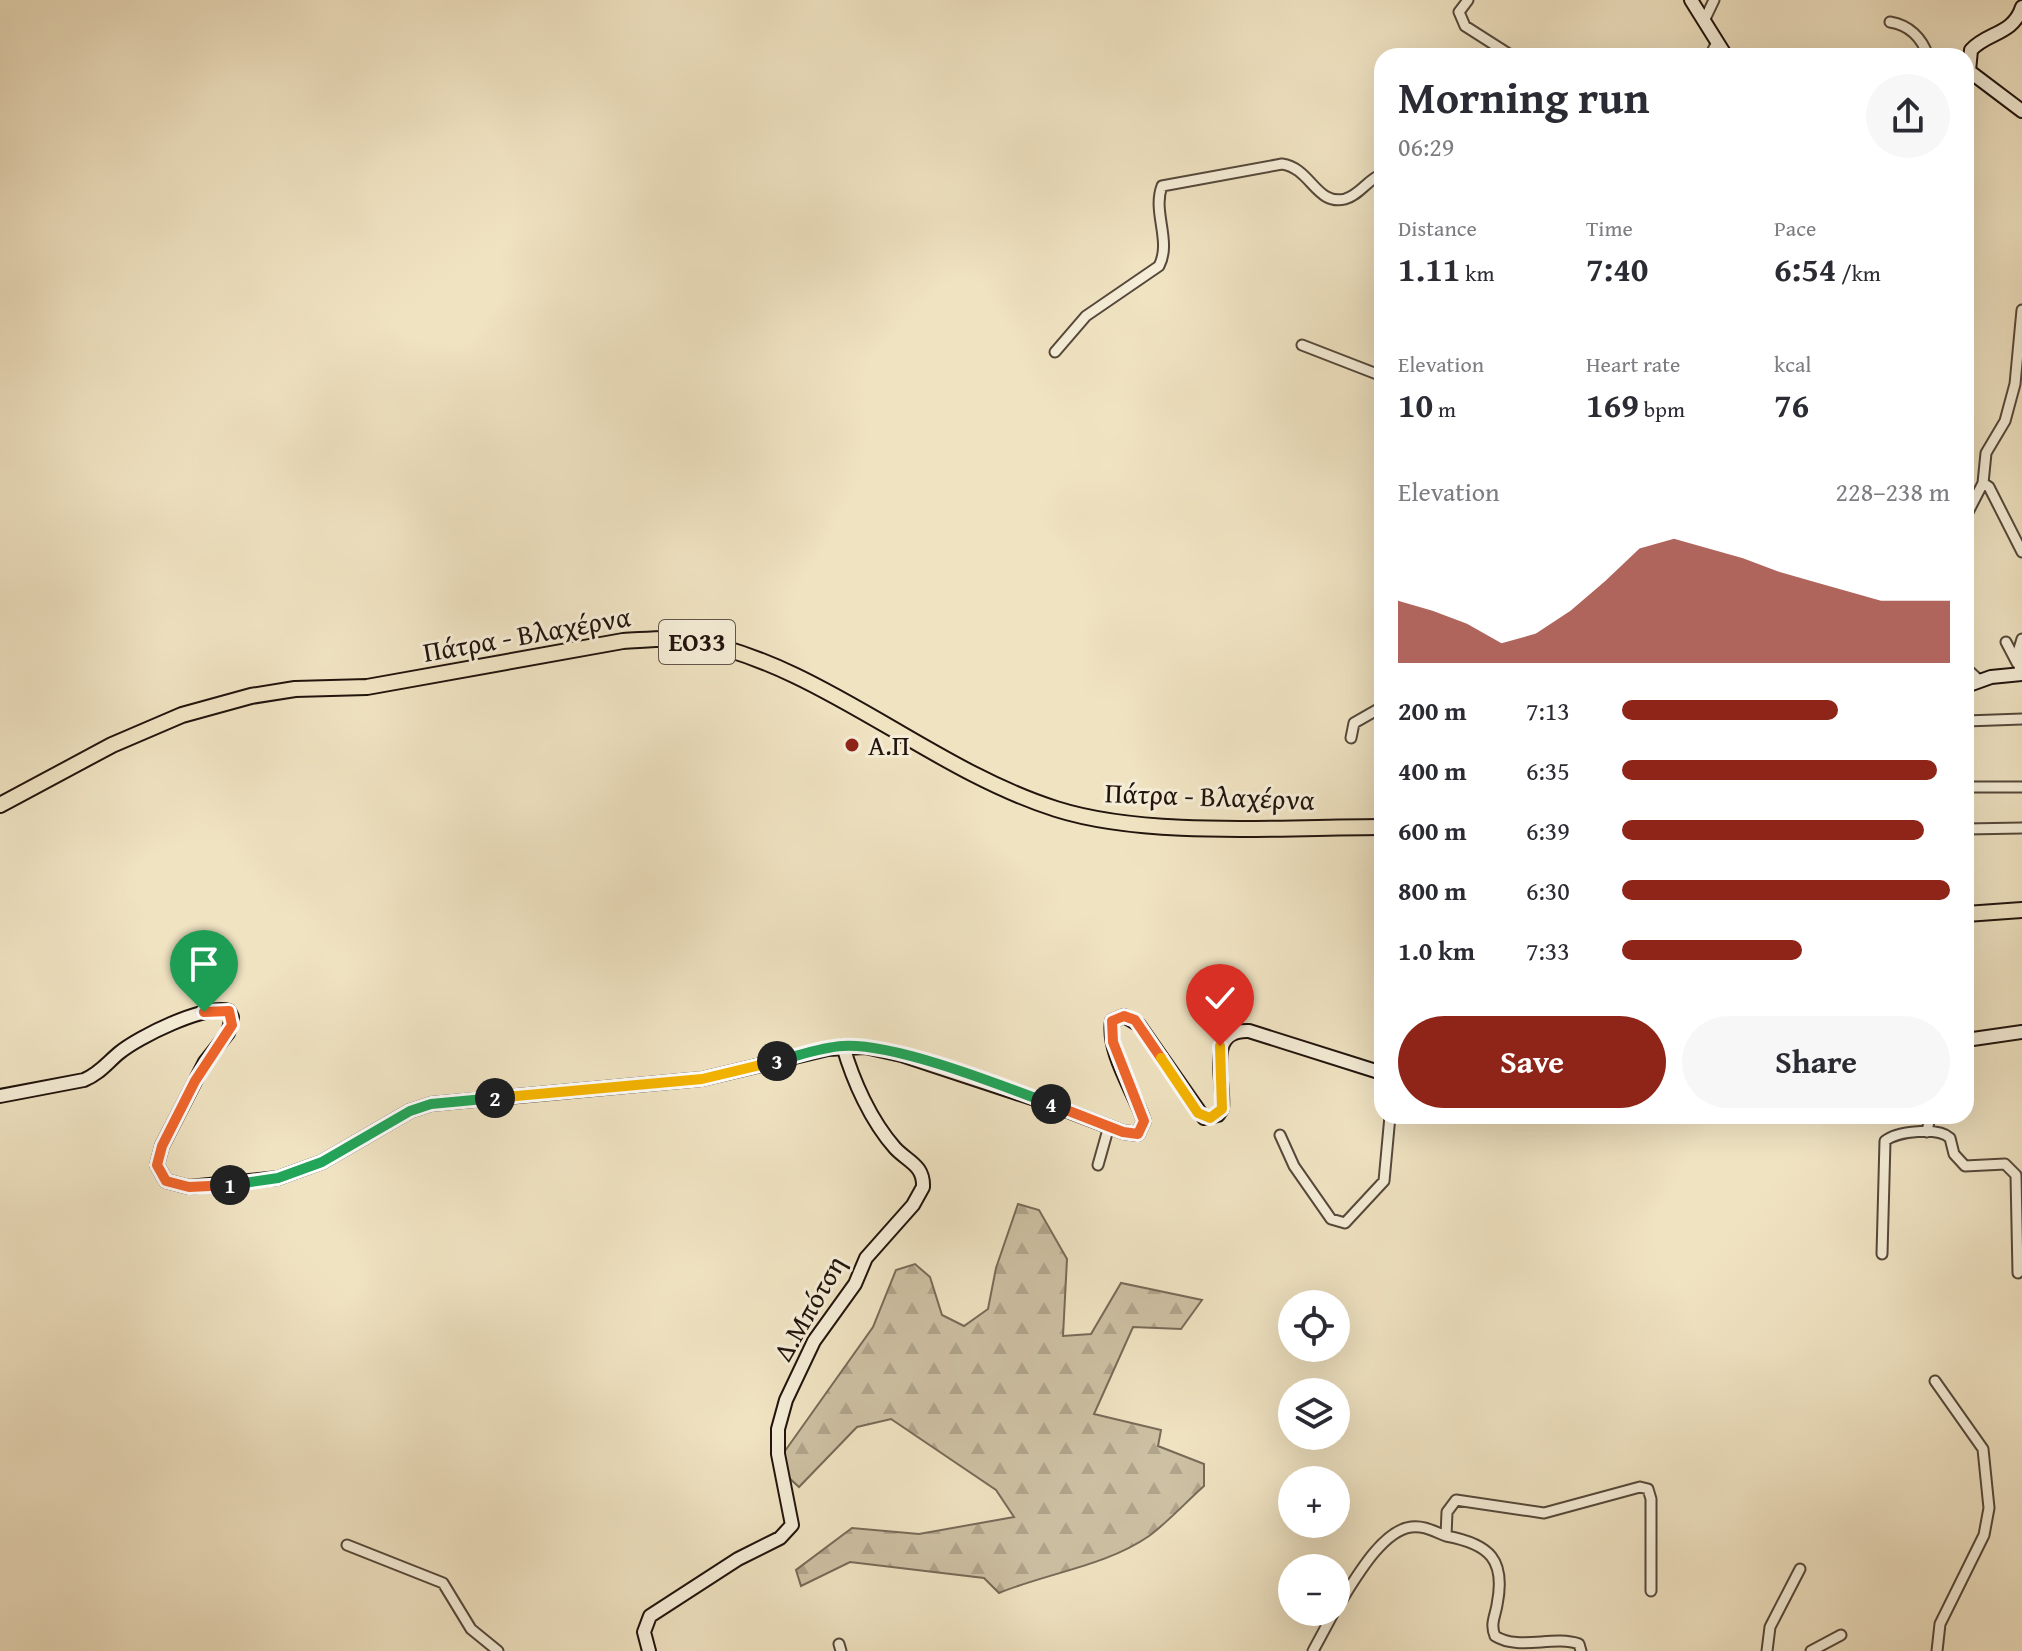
<!DOCTYPE html>
<meta charset="utf-8">
<style>
:root{--surface:#fff;--page:#f7f7f7;--text:#2b2b33;--muted:#7c7c81;--accent:#8f2418}
body{margin:0;font-family:"Gentium Book Plus",serif;background:var(--page);color:var(--text);height:100vh;display:flex;flex-direction:column;font-size:30px;white-space:nowrap}
*{box-sizing:border-box;margin:0}
p{font-size:26px;color:var(--muted)}
.icon{flex:none;width:44px;height:44px;fill:none;stroke:currentColor;stroke-width:2;stroke-linecap:round;stroke-linejoin:round}
.map{position:relative;flex:1;overflow:hidden}
.sheet{position:absolute;left:1374px;top:48px;width:600px;height:1076px;display:flex;flex-direction:column;background:var(--surface);border-radius:24px;box-shadow:0 8px 32px #0002}
.sheet>*{flex:none}
.controls{position:absolute;left:1278px;top:1290px;display:grid;gap:16px}
.controls a{display:grid;place-items:center;width:72px;height:72px;border-radius:50%;background:var(--surface);box-shadow:0 8px 32px #0002;font-size:40px}
.pin{position:absolute;display:grid;place-items:center;width:68px;height:68px;color:#fff;margin:-82px -34px;border-radius:50% 50% 50% 0;rotate:-45deg;box-shadow:0 0 8px #0007}
.pin .icon{rotate:45deg}
.km{position:absolute;width:40px;height:40px;margin:-20px;border-radius:50%;background:#222;color:#fff;font-size:22px;line-height:40px;text-align:center}
.round{display:grid;place-items:center;flex:none;width:84px;height:84px;border-radius:42px;background:var(--page)}
.head{display:flex;align-items:center;justify-content:space-between;height:136px;padding:0 24px}
h1{font-size:44px;font-weight:600;line-height:60px}
.figures{display:grid;grid-template-columns:repeat(3,1fr);gap:12px;height:136px;padding:8px 24px}
.figures div{display:grid;align-content:center}
.figures b{font-size:34px;font-weight:600}
.figures small{font-size:22px;font-weight:400}
.figures p{font-size:22px}
.chart{height:224px;padding:16px 24px}
.chart p{display:flex;justify-content:space-between}
.chart svg{width:100%;height:144px;margin-top:8px;fill:var(--accent);opacity:.7}
.primary-button{display:flex;gap:16px;margin-top:auto;padding:16px 24px}
.primary-button a{flex:1;height:92px;border-radius:48px;background:var(--accent);color:#fff;font-size:32px;font-weight:600;line-height:92px;text-align:center}
.primary-button a+a{background:var(--page);color:var(--text)}
ul{padding:0 24px;list-style:none;font-size:26px}
li{display:grid;grid-template-columns:128px 96px 1fr;align-items:center;height:60px}
li i{height:20px;border-radius:10px;background:var(--accent)}
.map>svg:first-child{display:block}
</style>
<div class="map">
<svg width="2022" height="1651" viewBox="0 0 2022 1651">
<defs>
<pattern id="forest-firs" width="22" height="20" patternUnits="userSpaceOnUse" patternTransform="scale(2)"><rect width="22" height="20" fill="#cdc0a3"/><path d="M5 1l3.5 6h-7zM16 11l3.5 6h-7z" fill="#b0a48b"/></pattern>
</defs>
<rect width="100%" height="100%" fill="#f0e3c2"/>
<filter id="stains"><feTurbulence type="fractalNoise" baseFrequency=".0025" numOctaves="4"/><feColorMatrix values="0 0 0 0 .2 0 0 0 0 .09 0 0 0 0 .02 0 0 0 .5 -.17"/></filter>
<radialGradient id="worn" r=".72"><stop offset=".6" stop-color="#630" stop-opacity="0"/><stop offset="1" stop-color="#630" stop-opacity=".3"/></radialGradient>
<path fill="url(#forest-firs)" stroke="#776a58" stroke-width="2" d="M1018,1204L1039,1210L1067,1259L1063,1336L1091,1334L1121,1283L1202,1300L1181,1329L1133,1327L1094,1414L1161,1430L1158,1446L1204,1464V1486C1186,1502 1168,1522 1149,1536C1106,1566 1047,1573 999,1593L984,1578L850,1562L801,1586L796,1570L852,1528L919,1534L1014,1517L996,1490L891,1419L857,1427L799,1487L775,1465L873,1327L896,1270L915,1264L930,1277L942,1315L964,1326L988,1309L996,1268Z"/>
<g fill="none" stroke-linecap="round" stroke-linejoin="round">
<g stroke="#55483a" stroke-width="13">
<path id="street" d="M1468,0L1459,12L1465,26L1512,56
M1704,21L1714,0
M1890,22C1909,25 1922,38 1928,56
M1710,56L1717,42
M1302,345L1382,376
M1055,352L1086,316L1159,266C1172,241 1152,212 1162,186L1282,164C1311,168 1316,206 1345,199C1360,195 1368,179 1382,174
M1983,483L1989,487L2022,552
M1966,516L1983,483L1986,453L2005,421L2015,384L2022,310
M2006,642L2017,663
M1966,668L1978,679
M2020,675L2018,652L2022,639
M1966,721L2022,719
M1351,738L1354,723L1382,707
M1966,787H2022
M1966,829L2022,828
M1927,1132L1930,1116
M1280,1135L1294,1166L1331,1219L1345,1223L1384,1181L1390,1116
M1098,1165L1109,1126
M1882,1254L1885,1141C1897,1131 1938,1127 1950,1138L1954,1154L1965,1166L2005,1164L2016,1175L2018,1273
M1935,1381L1983,1449L1989,1508L1984,1535L1940,1624L1937,1651
M1446,1536C1490,1544 1506,1560 1497,1605C1495,1617 1490,1624 1495,1636C1519,1651 1553,1635 1579,1644L1581,1651
M347,1545L443,1583L471,1629L498,1651
M1336,1609C1352,1585 1380,1531 1411,1527C1424,1525 1435,1532 1446,1536L1447,1512L1456,1500L1544,1513L1640,1487L1648,1489L1651,1499V1591
M839,1644L841,1651
M1313,1651L1334,1612
M1767,1651L1770,1627L1800,1569
M1811,1651L1841,1635"/>
</g>
<g stroke="#21140d" stroke-width="16">
<path id="secondary" d="M1691,0L1726,56
M1969,71L1971,50C1987,32 2013,35 2022,7
M1969,71L2022,111
M1966,686L1991,677L2022,674
M1966,1040L2022,1032
M0,1096L84,1080C99,1074 107,1063 119,1053C138,1037 205,1004 229,1011L232,1017L228,1033L205,1062L162,1146L157,1165L166,1181L189,1187L278,1178L322,1162L410,1111L431,1104L702,1079L828,1049L865,1047L901,1055L1047,1103L1123,1132L1138,1134L1144,1121C1134,1091 1107,1053 1112,1021L1124,1016L1139,1025L1204,1118L1218,1115L1222,1109C1225,1080 1205,1029 1249,1031L1382,1073
M649,1651L644,1632L650,1616L738,1559L780,1538L792,1525L778,1454V1429L786,1400L814,1341L855,1284L866,1258L913,1205L923,1187C924,1165 908,1162 895,1148C871,1121 853,1081 843,1046"/>
</g>
<g stroke="#21140d" stroke-width="18">
<path id="primary" d="M0,805L112,745L182,715L251,696L295,689L367,687L623,641C645,640 668,637 690,640C822,664 927,768 1056,809C1147,838 1285,827 1382,827
M1966,914L2022,910"/>
</g>
<use href="#street" stroke="#f5edd7" stroke-width="9"/>
<use href="#secondary" stroke="#f5edd7" stroke-width="12"/>
<use href="#primary" stroke="#f0e3c2" stroke-width="14"/>
</g>
<g fill="none" stroke-linecap="round" stroke-linejoin="round">
<g stroke="#fff" stroke-width="16">
<path id="split-1" d="M204,1012L229,1011L232,1025L195,1081L162,1146L157,1165L166,1181L189,1187L230,1185"/>
</g>
<g stroke="#fff" stroke-width="16">
<path id="split-2" d="M230,1185L278,1178L322,1162L410,1111L431,1104L495,1098"/>
</g>
<g stroke="#fff" stroke-width="16">
<path id="split-3" d="M495,1098L702,1079L777,1061"/>
</g>
<g stroke="#fff" stroke-width="16">
<path id="split-4" d="M777,1061C798,1056 821,1047 843,1046C895,1043 1000,1085 1051,1104"/>
</g>
<g stroke="#fff" stroke-width="16">
<path id="split-5" d="M1051,1104L1123,1132L1138,1134L1144,1121L1113,1042L1112,1021L1124,1016L1135,1020L1161,1058"/>
</g>
<g stroke="#fff" stroke-width="16">
<path id="split-6" d="M1161,1058L1198,1113L1210,1118L1222,1109L1220,1046"/>
</g>
<use href="#split-1" stroke="#f0652b" stroke-width="10"/>
<use href="#split-2" stroke="#22a559" stroke-width="10"/>
<use href="#split-3" stroke="#f5b400" stroke-width="10"/>
<use href="#split-4" stroke="#22a559" stroke-width="10"/>
<use href="#split-5" stroke="#f0652b" stroke-width="10"/>
<use href="#split-6" stroke="#f5b400" stroke-width="10"/>
</g>
<circle fill="#8f2418" stroke="#f5edd7" stroke-width="3" cx="852" cy="745" r="8"/>
<g text-anchor="middle" stroke-width="6" stroke-linejoin="round" paint-order="stroke">
<rect fill="#f5edd7" stroke="#61554a" stroke-width="2" x="659" y="620" width="76" height="44" rx="6"/>
<g font-size="26" font-weight="bold" fill="#21140d">
<text x="697" y="651">ΕΟ33</text>
</g>
<g font-size="28" fill="#21140d" stroke="#f5edd7">
<text transform="translate(527 634) rotate(-10)" y="10">Πάτρα - Βλαχέρνα</text>
<text transform="translate(1210 796) rotate(2)" y="10">Πάτρα - Βλαχέρνα</text>
<text transform="translate(809 1308) rotate(-60)" y="10">Δ.Μπότση</text>
</g>
<g font-size="28" fill="#21140d" stroke="#f5edd7" text-anchor="start">
<text x="868" y="755">Α.Π</text>
</g>
</g>
<rect width="100%" height="100%" filter="url(#stains)"/>
<rect width="100%" height="100%" fill="url(#worn)"/>
</svg>
<div class="controls">
<a><svg class="icon" aria-label="locate" viewBox="0 0 24 24"><circle cx="12" cy="12" r="6"/><path d="M12 2v4M12 18v4M2 12h4M18 12h4"/></svg></a>
<a><svg class="icon" aria-label="layers" viewBox="0 0 24 24"><path d="M12 4l9 5-9 5-9-5zM3 14l9 5 9-5"/></svg></a>
<a>+</a>
<a>−</a>
</div>
<div class="pin" style="left:204px;top:1012px;background:#1e9e55"><svg class="icon" aria-label="arrive" viewBox="0 0 24 24"><path d="M6 21V4h12l-3 4 3 4H6"/></svg></div>
<div class="pin" style="left:1220px;top:1046px;background:#d93025"><svg class="icon" aria-label="check" viewBox="0 0 24 24"><path d="M5 12l5 5 9-10"/></svg></div>
<b class="km" style="left:230px;top:1185px">1</b>
<b class="km" style="left:495px;top:1098px">2</b>
<b class="km" style="left:777px;top:1061px">3</b>
<b class="km" style="left:1051px;top:1104px">4</b>
<section class="sheet">
<div class="head"><div><h1>Morning run</h1><p>06:29</p></div><a class="round"><svg class="icon" aria-label="share" viewBox="0 0 24 24"><path d="M12 15V3M7 8l5-5 5 5M5 13v7h14v-7"/></svg></a></div>
<div class="figures">
<div><p>Distance</p><b>1.11<small> km</small></b></div>
<div><p>Time</p><b>7:40</b></div>
<div><p>Pace</p><b>6:54<small> /km</small></b></div>
</div>
<div class="figures">
<div><p>Elevation</p><b>10<small> m</small></b></div>
<div><p>Heart rate</p><b>169<small> bpm</small></b></div>
<div><p>kcal</p><b>76</b></div>
</div>
<div class="chart"><p><span>Elevation</span>228–238 m</p>
<svg viewBox="0 0 160 44" preserveAspectRatio="none"><path d="M0 44V25L10 28L20 32L30 38L40 35L50 28L60 19L70 9L80 6L90 9L100 12L110 16L120 19L130 22L140 25L150 25L160 25V44z"/></svg>
</div>
<ul>
<li><b>200 m</b>7:13<i style="width:66%"></i></li>
<li><b>400 m</b>6:35<i style="width:96%"></i></li>
<li><b>600 m</b>6:39<i style="width:92%"></i></li>
<li><b>800 m</b>6:30<i style="width:100%"></i></li>
<li><b>1.0 km</b>7:33<i style="width:55%"></i></li>
</ul>
<div class="primary-button"><a>Save</a><a>Share</a></div>
</section>
</div>
